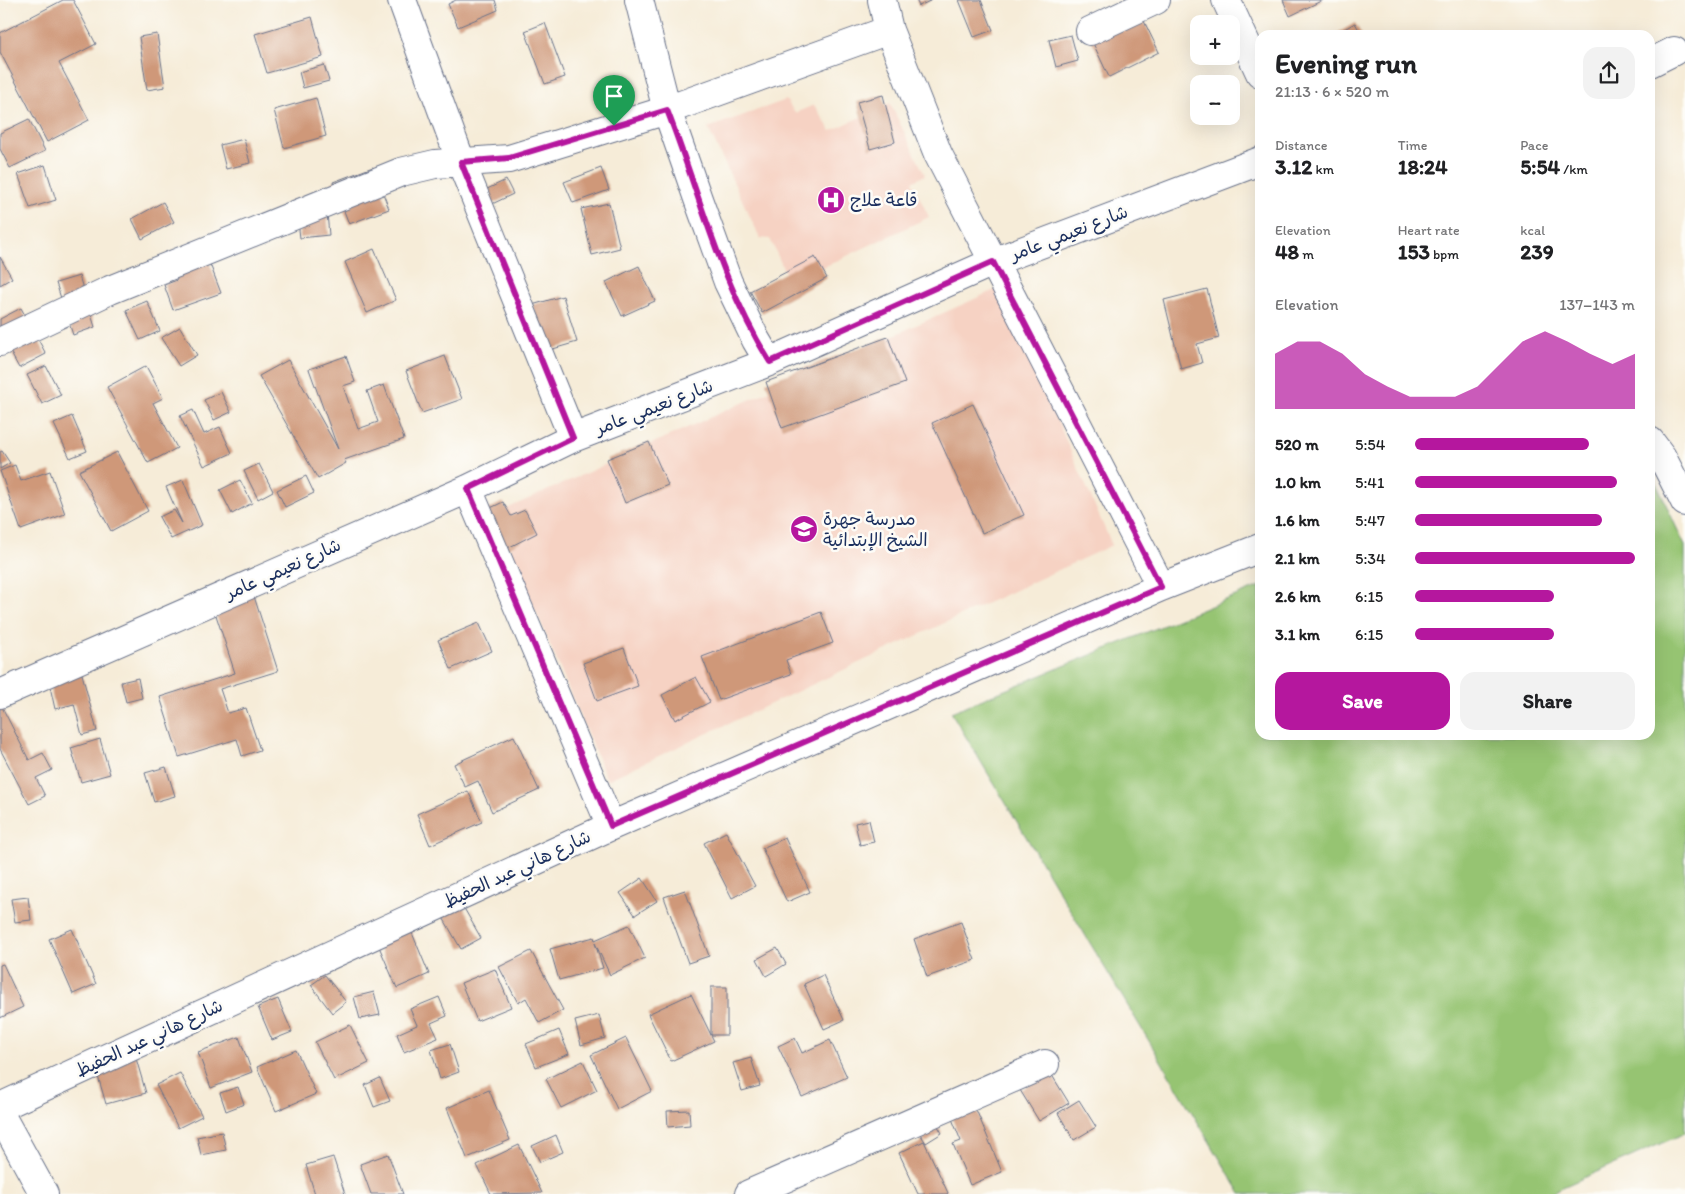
<!DOCTYPE html>
<meta charset="utf-8">
<style>
:root{--surface:#fff;--page:#f2f2f2;--text:#202124;--muted:#757577;--accent:#b5179e}
body{margin:0;font-family:Itim,"Playpen Sans Arabic",sans-serif;background:var(--page);color:var(--text);height:100vh;display:flex;flex-direction:column;font-size:19px;white-space:nowrap}
*{box-sizing:border-box;margin:0}
p{font-size:16px;color:var(--muted)}
.icon{flex:none;width:28px;height:28px;fill:none;stroke:currentColor;stroke-width:2;stroke-linecap:round;stroke-linejoin:round}
.map{position:relative;flex:1;overflow:hidden}
.panel{position:absolute;left:1255px;top:30px;width:400px;height:710px;display:flex;flex-direction:column;background:var(--surface);border-radius:15px;box-shadow:0 5px 20px #0002}
.panel>*{flex:none}
.buttons{position:absolute;left:1190px;top:15px;display:grid;gap:10px}
.buttons a{display:grid;place-items:center;width:50px;height:50px;border-radius:10px;background:var(--surface);box-shadow:0 5px 20px #0002;font-size:25px}
.pin{position:absolute;display:grid;place-items:center;width:42px;height:42px;color:#fff;margin:-51px -21px;border-radius:50% 50% 50% 0;rotate:-45deg;box-shadow:0 0 5px #0007}
.pin .icon{rotate:45deg}
.round{display:grid;place-items:center;flex:none;width:52px;height:52px;border-radius:15px;background:var(--page)}
.overview{display:flex;align-items:center;justify-content:space-between;height:85px;padding:0 20px}
h1{font-size:28px;font-weight:700;line-height:38px}
.stats{display:grid;grid-template-columns:repeat(3,1fr);gap:8px;height:85px;padding:5px 20px}
.stats div{display:grid;align-content:center}
.stats b{font-size:21px;font-weight:700}
.stats small{font-size:14px;font-weight:400}
.stats p{font-size:14px}
.chart{height:140px;padding:10px 20px}
.chart p{display:flex;justify-content:space-between}
.chart svg{width:100%;height:90px;margin-top:5px;fill:var(--accent);opacity:.7}
.primary-button{display:flex;gap:10px;margin-top:auto;padding:10px 20px}
.primary-button a{flex:1;height:58px;border-radius:15px;background:var(--accent);color:#fff;font-size:20px;font-weight:700;line-height:58px;text-align:center}
.primary-button a+a{background:var(--page);color:var(--text)}
ul{padding:0 20px;list-style:none;font-size:16px}
li{display:grid;grid-template-columns:80px 60px 1fr;align-items:center;height:38px}
li i{height:12px;border-radius:6px;background:var(--accent)}
.map>svg:first-child{display:block}
</style>
<div class="map">
<svg width="1685" height="1194" viewBox="0 0 1685 1194">
<rect width="100%" height="100%" fill="#fdfcf7"/>
<filter id="ink" filterUnits="userSpaceOnUse"><feTurbulence type="fractalNoise" baseFrequency=".02" numOctaves="2"/><feDisplacementMap in="SourceGraphic" scale="10" xChannelSelector="R" yChannelSelector="G"/><feConvolveMatrix kernelMatrix="1 2 1 2 8 2 1 2 1" color-interpolation-filters="sRGB"/></filter>
<filter id="wash" filterUnits="userSpaceOnUse"><feTurbulence type="fractalNoise" baseFrequency=".0096" numOctaves="4" result="noise"/><feDisplacementMap in="SourceGraphic" scale="20" xChannelSelector="R" yChannelSelector="G"/><feGaussianBlur stdDeviation="1.12" result="paint"/><feColorMatrix in="noise" values="0 0 0 0 0 0 0 0 0 0 0 0 0 0 0 0 0 1.4 0 .05"/><feComposite in="paint" operator="in"/></filter>
<g filter="url(#wash)">
<rect width="100%" height="100%" fill="#f6ecd8"/>
<path fill="#f6d2c3" d="M786,100L795,113L814,105L831,131L890,103L925,175L912,182L929,217L790,283L770,239L760,238L708,128Z
M999,288L1112,545L607,780L495,514Z"/>
<path fill="#96c472" stroke="#587a68" d="M1650,470L1685,546V1133L1547,1194H1241L951,712L1260,586V735H1650Z"/>
<g id="blocks">
<path fill="#cf9879" d="M63,0H73L96,44L59,63L89,120L47,142L0,52V33Z
M456,0H495L498,10L458,27L448,4Z
M916,0H932L919,6Z
M959,0H981L993,30L974,37Z
M1283,0H1323L1290,16Z
M1141,15L1159,52L1109,77L1091,39Z
M312,17L323,57L267,73L255,34Z
M545,23L565,77L545,84L525,31Z
M1355,23L1362,35H1334Z
M157,34L165,87L147,90L139,37Z
M1071,35L1078,61L1056,67L1049,40Z
M324,65L329,81L303,88L299,72Z
M883,95L895,142L870,149L857,102Z
M316,98L326,136L284,148L274,110Z
M29,119L45,151L10,168L0,149V133Z
M244,139L250,163L226,169L220,145Z
M45,165L56,200L30,208L18,174Z
M373,167L389,209L349,224L333,182Z
M601,168L609,190L573,203L564,182Z
M506,180L513,194L490,205L483,191Z
M163,202L174,222L142,239L132,219Z
M326,202L329,235L300,238L296,205Z
M609,203L620,248L592,255L581,209Z
M374,249L396,300L367,313L345,262Z
M205,251L221,293L173,310L164,285L177,280L171,264Z
M0,257L12,278L0,285Z
M815,257L827,278L762,313L750,291Z
M639,266L655,301L622,316L606,282Z
M79,276L95,327L73,335L56,283Z
M1207,289L1219,338L1197,344L1202,363L1181,369L1164,300Z
M563,296L577,342L546,351L532,305Z
M147,301L160,331L140,340L126,310Z
M21,308L46,354L19,368L0,333V319Z
M180,327L197,355L179,366L161,338Z
M888,337L905,383L782,428L766,382Z
M346,356L355,382L343,386L358,429L378,422L367,391L384,385L404,439L344,460L346,463L318,479L259,376L288,360L338,449L309,369Z
M445,356L462,399L422,413L406,371Z
M46,366L61,395L42,404L27,375Z
M146,366L163,398L153,403L177,448L148,463L107,387Z
M221,392L231,412L214,420L204,400Z
M973,404L1024,515L982,533L932,423Z
M193,410L204,434L220,427L232,453L204,466L180,416Z
M72,416L87,451L70,458L54,424Z
M649,442L668,485L625,503L607,459Z
M2,451L10,463L0,469V452Z
M117,452L148,511L111,531L79,471Z
M259,464L273,491L258,499L244,471Z
M15,465L21,481L50,471L65,514L21,530L0,471Z
M306,476L314,493L285,507L277,490Z
M183,480L202,525L171,539L159,517L174,510L182,523L166,487Z
M240,480L252,503L232,514L220,490Z
M503,502L511,516L525,510L537,533L494,555L474,516Z
M251,587L278,671L220,689L228,713L246,708L260,750L242,756L237,739L179,757L160,697L235,673L211,600Z
M821,612L833,643L786,660L791,674L719,700L702,657Z
M479,623L492,651L451,669L438,640Z
M624,648L638,686L597,701L583,663Z
M82,674L97,731L82,735L74,704L55,709L49,682Z
M696,677L710,702L675,720L662,695Z
M138,678L142,698L126,702L121,682Z
M2,707L29,760L43,753L52,770L36,778L45,796L29,804L0,749V708Z
M514,736L539,790L492,812L478,781L465,787L454,764Z
M100,739L110,774L81,782L71,748Z
M166,767L175,796L154,802L145,773Z
M468,791L482,822L430,845L417,814Z
M869,820L874,842L860,845L855,823Z
M726,832L755,886L732,898L704,843Z
M785,838L810,892L787,902L762,848Z
M642,878L657,901L635,915L620,893Z
M685,890L709,956L688,963L664,897Z
M28,897L31,920L15,922L11,899Z
M461,903L481,938L461,949L441,914Z
M961,922L975,960L927,977L914,939Z
M629,925L645,958L610,975L595,943L603,968L559,980L550,949L594,937L595,940Z
M410,928L429,974L397,988L377,942Z
M72,929L96,984L73,994L49,939Z
M777,948L786,964L766,976L757,959Z
M531,951L563,1010L539,1023L526,998L518,1003L499,967Z
M3,964L23,1007L0,1018V965Z
M495,969L511,1007L477,1021L461,983Z
M325,975L346,1002L332,1013L311,985Z
M823,975L844,1020L824,1029L804,984Z
M711,987H727V1035H711L714,1041L671,1061L648,1014L691,994L711,1035Z
M374,992L380,1015L360,1019L354,997Z
M439,997L447,1016L431,1023L438,1038L404,1052L397,1034L417,1025L410,1009Z
M278,999L292,1032L272,1040L258,1007Z
M599,1015L605,1038L581,1045L575,1021Z
M350,1025L369,1063L334,1080L315,1042Z
M559,1030L569,1054L536,1067L526,1044Z
M239,1037L252,1072L211,1088L198,1052Z
M626,1038L652,1091L617,1109L591,1055Z
M795,1038L802,1053L830,1040L847,1077L802,1097L778,1046Z
M450,1044L459,1072L440,1079L431,1050Z
M133,1048L146,1093L106,1104L93,1059Z
M296,1050L316,1094L276,1111L257,1067Z
M751,1058L760,1086L742,1091L733,1063Z
M583,1061L597,1090L561,1108L546,1079Z
M1050,1072L1069,1103L1039,1121L1020,1090Z
M180,1073L202,1116L178,1128L156,1085Z
M380,1078L390,1101L374,1107L365,1085Z
M238,1087L244,1104L226,1111L220,1093Z
M489,1090L510,1140L467,1158L447,1108Z
M970,1095L1002,1172L970,1185L953,1144L961,1141L946,1104Z
M1079,1100L1096,1127L1074,1140L1058,1113Z
M928,1109L942,1133L926,1143L911,1120Z
M689,1110L690,1125L668,1127L667,1111Z
M222,1132L226,1150L201,1155L197,1137Z
M556,1135L563,1152L540,1162L532,1146Z
M924,1141L948,1193L947,1194H918L899,1153Z
M519,1145L542,1193L491,1194L477,1165Z
M388,1154L403,1194H371L360,1164Z
M333,1157L345,1194H315L306,1165Z"/>
</g>
</g>
<g filter="url(#ink)">
<use href="#blocks" fill-opacity="0" stroke="#687189" stroke-width="1"/>
<g fill="none" stroke-linecap="round" stroke-linejoin="round">
<g stroke="#687189" stroke-width="30">
<path id="minor" d="M402,0L461,162L573,438
M639,0L667,110L698,199L728,282L756,340L769,362
M882,0L889,30L938,154L1161,587
M1226,0L1260,73
M1090,31L1156,0
M1650,63L1674,51
M0,342L110,290L401,172L435,164L509,159L667,110L889,30
M1650,441L1662,457L1685,502
M468,489L611,826
M0,694L468,489L573,438L769,362L993,262L1260,161
M0,1107L611,826L1161,587L1260,548
M0,1114L44,1194
M749,1194L1045,1064"/>
</g>
<use href="#minor" stroke="#fff" stroke-width="28"/>
</g>
</g>
<g fill="none" stroke-linecap="round" stroke-linejoin="round" filter="url(#ink)">
<g stroke="#fff" stroke-width="10">
<path id="route" d="M667,110C700,195 721,284 770,362L993,262L1161,587L611,826L468,489L573,438L461,162L509,158Z"/>
</g>
<use href="#route" stroke="#b5179e" stroke-width="6"/>
</g>
<defs>
<g id="hospital-disc" transform="scale(1.4375)"><circle r="9.5" fill="#b5179e" stroke="#fdfcf7"/><path d="M-5-5h3v3.5h4V-5h3V5h-3V1.5h-4V5h-3Z" fill="#fff"/></g>
<g id="school-disc" transform="scale(1.4375)"><circle r="9.5" fill="#b5179e" stroke="#fdfcf7"/><path d="M0-5L7-2L0 1L-7-2ZM-4 1L0 2.5L4 1V4Q0 6-4 4Z" fill="#fff"/></g>
</defs>
<g fill-rule="evenodd">
<use href="#hospital-disc" x="831" y="200"/>
<use href="#school-disc" x="804" y="529"/>
</g>
<g text-anchor="middle" stroke-width="5" stroke-linejoin="round" paint-order="stroke">
<g font-size="18" fill="#1b2f5e" stroke="#fdfcf7" text-anchor="start">
<text x="850" y="206">قاعة علاج</text>
<text x="823" y="525">مدرسة جهرة<tspan x="823" dy="21">الشيخ الإبتدائية</tspan></text>
</g>
<g font-size="18" fill="#1b2f5e" stroke="#fdfcf7">
<text transform="translate(1069 233) rotate(-21)" y="6">شارع نعيمي عامر</text>
<text transform="translate(654 407) rotate(-21)" y="6">شارع نعيمي عامر</text>
<text transform="translate(283 569) rotate(-24)" y="6">شارع نعيمي عامر</text>
<text transform="translate(517 869) rotate(-25)" y="6">شارع هاني عبد الحفيظ</text>
<text transform="translate(149 1038) rotate(-25)" y="6">شارع هاني عبد الحفيظ</text>
</g>
</g>
</svg>
<div class="buttons">
<a>+</a>
<a>−</a>
</div>
<div class="pin" style="left:614px;top:126px;background:#1e9e55"><svg class="icon" aria-label="arrive" viewBox="0 0 24 24"><path d="M6 21V4h12l-3 4 3 4H6"/></svg></div>
<section class="panel">
<div class="overview"><div><h1>Evening run</h1><p>21:13 · 6 × 520 m</p></div><a class="round"><svg class="icon" aria-label="share" viewBox="0 0 24 24"><path d="M12 15V3M7 8l5-5 5 5M5 13v7h14v-7"/></svg></a></div>
<div class="stats">
<div><p>Distance</p><b>3.12<small> km</small></b></div>
<div><p>Time</p><b>18:24</b></div>
<div><p>Pace</p><b>5:54<small> /km</small></b></div>
</div>
<div class="stats">
<div><p>Elevation</p><b>48<small> m</small></b></div>
<div><p>Heart rate</p><b>153<small> bpm</small></b></div>
<div><p>kcal</p><b>239</b></div>
</div>
<div class="chart"><p><span>Elevation</span>137–143 m</p>
<svg viewBox="0 0 160 44" preserveAspectRatio="none"><path d="M0 44V17L10 11L20 11L30 17L40 27L50 33L60 38L70 38L80 38L90 33L100 22L110 11L120 6L130 11L140 17L150 22L160 17V44z"/></svg>
</div>
<ul>
<li><b>520 m</b>5:54<i style="width:79%"></i></li>
<li><b>1.0 km</b>5:41<i style="width:92%"></i></li>
<li><b>1.6 km</b>5:47<i style="width:85%"></i></li>
<li><b>2.1 km</b>5:34<i style="width:100%"></i></li>
<li><b>2.6 km</b>6:15<i style="width:63%"></i></li>
<li><b>3.1 km</b>6:15<i style="width:63%"></i></li>
</ul>
<div class="primary-button"><a>Save</a><a>Share</a></div>
</section>
</div>
